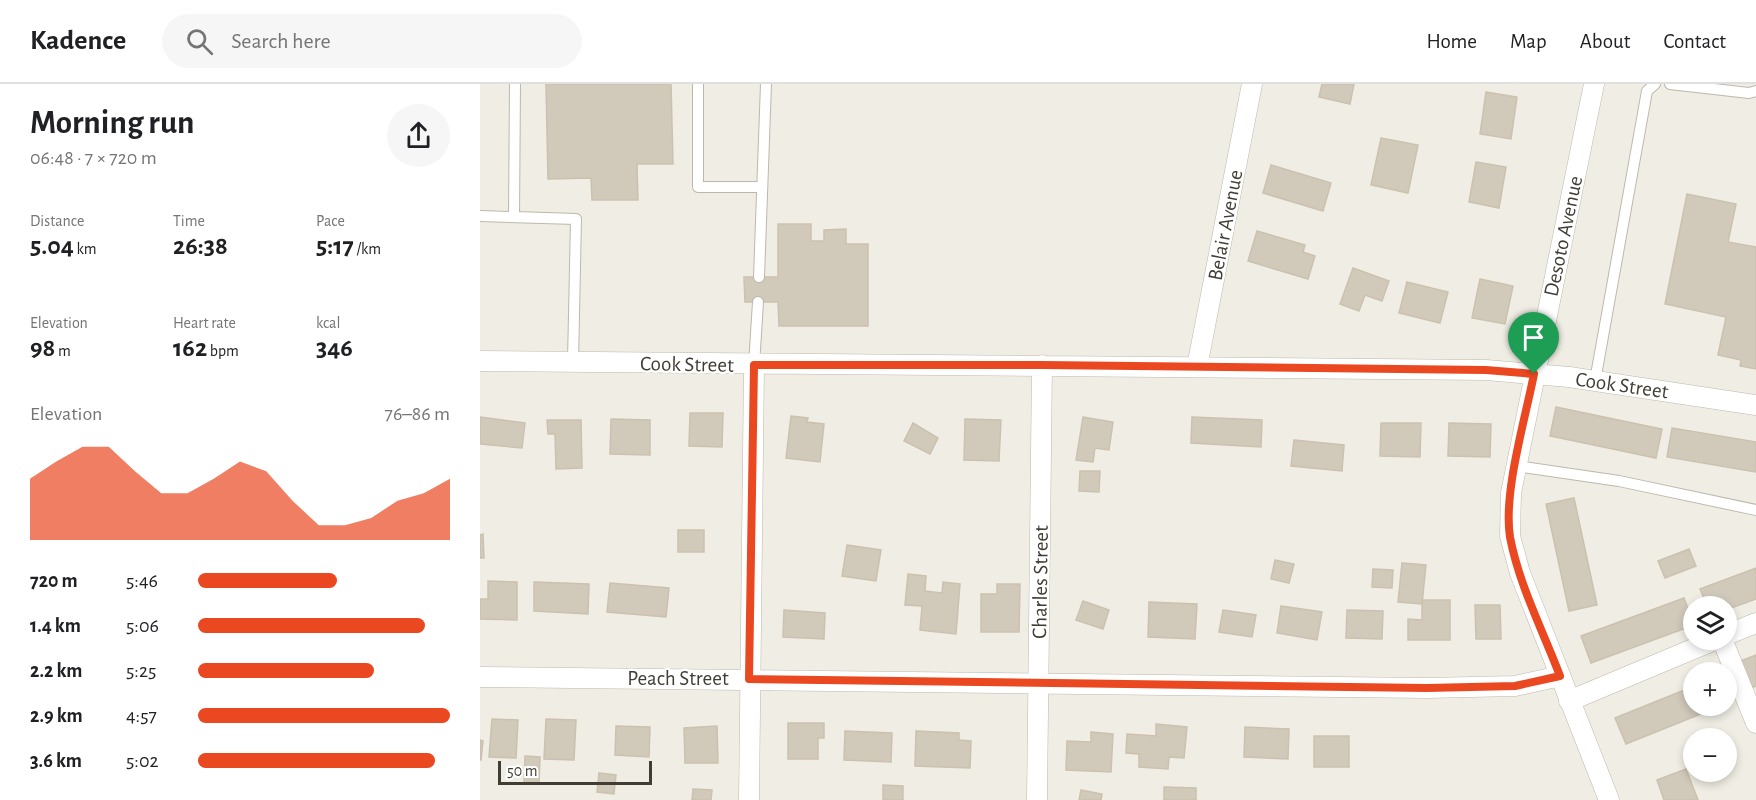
<!DOCTYPE html>
<meta charset="utf-8">
<style>
:root{--surface:#fff;--page:#f6f6f6;--text:#202124;--muted:#757577;--line:#e0e0e0;--accent:#ea4821}
body{margin:0;font-family:"Alegreya Sans",sans-serif;background:var(--page);color:var(--text);height:100vh;display:flex;flex-direction:column;font-size:22px;white-space:nowrap}
*{box-sizing:border-box;margin:0}
p{font-size:20px;color:var(--muted)}
.icon{flex:none;width:33px;height:33px;fill:none;stroke:currentColor;stroke-width:2;stroke-linecap:round;stroke-linejoin:round}
.map{position:relative;flex:1;overflow:hidden}
.drawer{display:flex;flex-direction:column;background:var(--surface);width:480px}
.drawer>*{flex:none}
.controls{position:absolute;left:1203px;top:512px;display:grid;gap:12px}
.controls a{display:grid;place-items:center;width:54px;height:54px;border-radius:50%;background:var(--surface);box-shadow:0 3px 9px #0003;font-size:30px}
.scale{position:absolute;left:18px;bottom:15px;width:154px;box-sizing:border-box;padding-left:6px;border:3px solid #423d34;border-top:0;font-size:16px;line-height:21px;white-space:nowrap;color:#423d34;-webkit-text-stroke:4px #fff;paint-order:stroke}
.pin{position:absolute;display:grid;place-items:center;width:51px;height:51px;color:#fff;margin:-62px -26px;border-radius:50% 50% 50% 0;rotate:-45deg;box-shadow:0 0 6px #0007}
.pin .icon{rotate:45deg}
.round{display:grid;place-items:center;flex:none;width:63px;height:63px;border-radius:32px;background:var(--page)}
.overview{display:flex;align-items:center;justify-content:space-between;height:102px;padding:0 30px}
h1{font-size:33px;font-weight:700;line-height:45px}
.metrics{display:grid;grid-template-columns:repeat(3,1fr);gap:9px;height:102px;padding:6px 30px}
.metrics div{display:grid;align-content:center}
.metrics b{font-size:26px;font-weight:700}
.metrics small{font-size:16px;font-weight:400}
.metrics p{font-size:16px}
.chart{height:168px;padding:12px 30px}
.chart p{display:flex;justify-content:space-between}
.chart svg{width:100%;height:108px;margin-top:6px;fill:var(--accent);opacity:.7}
ul{padding:0 30px;list-style:none;font-size:20px}
li{display:grid;grid-template-columns:96px 72px 1fr;align-items:center;height:45px}
li i{height:15px;border-radius:8px;background:var(--accent)}
header{display:flex;align-items:center;gap:36px;box-sizing:border-box;height:84px;padding:0 30px;background:var(--surface);border-bottom:2px solid var(--line)}
header strong{font-size:28px}
nav{display:flex;gap:33px;margin-inline-start:auto;font-size:21px}
.search{width:420px;height:54px;background:var(--page);display:flex;align-items:center;gap:15px;box-sizing:border-box;padding:0 21px;border-radius:33px;color:var(--muted);font-size:22px}
main{display:flex;flex:1;min-height:0}
.map>svg:first-child{display:block}
</style>
<header>
<strong>Kadence</strong>
<div class="search"><svg class="icon" aria-label="search" viewBox="0 0 24 24"><circle cx="10" cy="10" r="6"/><path d="M15 15l6 6"/></svg>Search here</div>
<nav><a>Home</a><a>Map</a><a>About</a><a>Contact</a></nav>
</header>
<main>
<section class="drawer">
<div class="overview"><div><h1>Morning run</h1><p>06:48 · 7 × 720 m</p></div><a class="round"><svg class="icon" aria-label="share" viewBox="0 0 24 24"><path d="M12 15V3M7 8l5-5 5 5M5 13v7h14v-7"/></svg></a></div>
<div class="metrics">
<div><p>Distance</p><b>5.04<small> km</small></b></div>
<div><p>Time</p><b>26:38</b></div>
<div><p>Pace</p><b>5:17<small> /km</small></b></div>
</div>
<div class="metrics">
<div><p>Elevation</p><b>98<small> m</small></b></div>
<div><p>Heart rate</p><b>162<small> bpm</small></b></div>
<div><p>kcal</p><b>346</b></div>
</div>
<div class="chart"><p><span>Elevation</span>76–86 m</p>
<svg viewBox="0 0 160 44" preserveAspectRatio="none"><path d="M0 44V19L10 12L20 6L30 6L40 16L50 25L60 25L70 19L80 12L90 16L100 28L110 38L120 38L130 35L140 28L150 25L160 19V44z"/></svg>
</div>
<ul>
<li><b>720 m</b>5:46<i style="width:55%"></i></li>
<li><b>1.4 km</b>5:06<i style="width:90%"></i></li>
<li><b>2.2 km</b>5:25<i style="width:70%"></i></li>
<li><b>2.9 km</b>4:57<i style="width:100%"></i></li>
<li><b>3.6 km</b>5:02<i style="width:94%"></i></li>
</ul>
</section>
<div class="map">
<svg width="1276" height="716" viewBox="0 0 1276 716">
<rect width="100%" height="100%" fill="#f0ede4"/>
<path fill="#d1c9ba" stroke="#cbc1ae" stroke-width="1.5" d="M66,0H191L193,80H157L158,116H112L111,94L68,95Z
M842,0H874L870,20L839,13Z
M1006,8L1037,13L1031,55L1000,50Z
M901,54L938,61L928,109L891,101Z
M996,78L1026,83L1019,124L989,118Z
M791,81L851,99L843,127L783,109Z
M1207,110L1256,120L1248,158L1276,163V285L1260,282L1261,276L1238,271L1246,233L1185,220Z
M298,140H331V157H344V146L366,145V160H388V242H299L298,218H265L264,193H298Z
M777,147L825,161L823,168L835,172L828,195L768,177Z
M873,184L909,197L902,217L885,211L879,227L860,220Z
M1000,195L1033,202L1025,240L992,234Z
M927,198L968,208L960,239L919,229Z
M1076,323L1182,345L1176,374L1070,352Z
M210,329H243L242,363L209,362Z
M311,332L328,334L327,338L344,340L340,378L306,374Z
M0,333L45,339L42,364L0,360Z
M603,333L633,338L629,366L615,364L613,378L596,376Z
M712,333L782,336L781,363L711,359Z
M131,335L170,336V371L130,370Z
M485,335L521,336L519,377L484,376Z
M67,336H101L102,384L76,385L75,350H68Z
M433,339L458,354L450,370L424,357Z
M901,339H941L940,373L900,372Z
M969,339L1011,340L1010,373L968,372Z
M1192,344L1276,358V388L1187,373Z
M814,356L864,361L862,387L811,382Z
M600,387H620L619,408L599,407Z
M1094,414L1117,521L1089,527L1066,420Z
M198,446H224V468H198Z
M3,450L4,474H0V451Z
M367,461L401,466L396,497L362,492Z
M1209,465L1216,482L1185,494L1178,477Z
M795,476L814,480L809,499L791,495Z
M922,479L946,481L942,520L918,518Z
M1276,484V515L1246,526V522H1227L1220,505Z
M893,485L913,486L912,504L892,503Z
M428,490L446,492L445,507L462,509L463,498L480,500L476,550L440,546L442,522L425,521Z
M8,497L37,498V536L0,535V515H8Z
M54,498L109,500L108,530L54,527Z
M130,499L189,504L186,533L127,528Z
M517,500H540L539,548H501V510H517Z
M1204,514L1214,541L1111,579L1101,552Z
M942,516H970V556H928V535L942,536Z
M603,517L629,526L623,545L596,536Z
M669,518L717,520L715,555L668,553Z
M995,521H1020L1021,555H996Z
M801,522L842,528L837,556L797,549Z
M304,526L345,529L344,555L303,553Z
M743,526L776,531L772,553L739,548Z
M867,526L903,527L902,555L866,554Z
M1276,571V602L1270,605L1258,578Z
M1214,602V621H1243L1146,660L1135,634Z
M12,635L38,636L36,674L9,673Z
M66,635L96,636L94,676L64,675Z
M308,639H344V654H338V675H308Z
M676,640L707,643L704,674L689,673L688,685L659,683V670L646,669L647,650L676,652Z
M136,642L170,643L169,673L135,671Z
M237,642L238,679H205L204,644Z
M765,643L809,645L808,675L764,673Z
M365,647L412,649L411,678L364,676Z
M436,647L479,649V656L491,657L490,684L435,682Z
M611,648L633,650L631,688L586,686L587,657L611,658Z
M834,652H869V683H834Z
M0,656L3,657L1,676H0Z
M45,672L60,673L59,700L44,699Z
M1206,685L1218,716H1184L1177,696Z
M119,689L136,691L134,710L117,708Z
M403,701L423,702V716H403Z
M684,703L716,704V716H684Z
M213,705L232,706L231,716H212Z
M601,706L622,710L621,716H599Z"/>
<g fill="none" stroke-linecap="round" stroke-linejoin="round">
<g stroke="#beb8aa" stroke-width="12">
<path id="service" d="M218,0V103H281
M1190,0L1269,9L1276,7
M0,132L96,135L93,278
M34,133L35,0
M279,193L286,0
M274,281L278,218
M1115,297L1167,7L1175,0
M1036,382L1139,397L1276,426"/>
</g>
<g stroke="#beb8aa" stroke-width="21">
<path id="minor" d="M1114,0L1031,409L1030,452L1040,489L1129,716
M0,277L1006,286L1089,293L1276,321
M717,283L772,0
M1246,551L1276,539
M1242,555L1276,639
M0,593L947,604L1035,602L1080,592
M1089,617L1237,555
M269,716L274,281
M557,716L562,281"/>
</g>
<use href="#service" stroke="#fff" stroke-width="10"/>
<use href="#minor" stroke="#fff" stroke-width="20"/>
</g>
<g fill="none" stroke-linecap="round" stroke-linejoin="round">
<g stroke="#fff" stroke-width="12">
<path id="route" d="M274,281H562L1006,286L1054,290C1045,336 1023,409 1030,453C1039,501 1063,547 1080,592L1035,602L947,604L269,595Z"/>
</g>
<use href="#route" stroke="#ea4821" stroke-width="8"/>
</g>
<g text-anchor="middle" stroke-width="4.5" stroke-linejoin="round" paint-order="stroke">
<g font-size="21" fill="#423d34" stroke="#fff">
<text transform="translate(745 141) rotate(-79)" y="7">Belair Avenue</text>
<text transform="translate(1083 152) rotate(-78)" y="7">Desoto Avenue</text>
<text transform="translate(207 280) rotate(1)" y="7">Cook Street</text>
<text transform="translate(1142 301) rotate(8)" y="7">Cook Street</text>
<text transform="translate(560 498) rotate(-89)" y="7">Charles Street</text>
<text x="198" y="601">Peach Street</text>
</g>
</g>
</svg>
<div class="controls">
<a><svg class="icon" aria-label="layers" viewBox="0 0 24 24"><path d="M12 4l9 5-9 5-9-5zM3 14l9 5 9-5"/></svg></a>
<a>+</a>
<a>−</a>
</div>
<div class="scale">50 m</div>
<div class="pin" style="left:1054px;top:290px;background:#1e9e55"><svg class="icon" aria-label="arrive" viewBox="0 0 24 24"><path d="M6 21V4h12l-3 4 3 4H6"/></svg></div>
</div>
</main>
